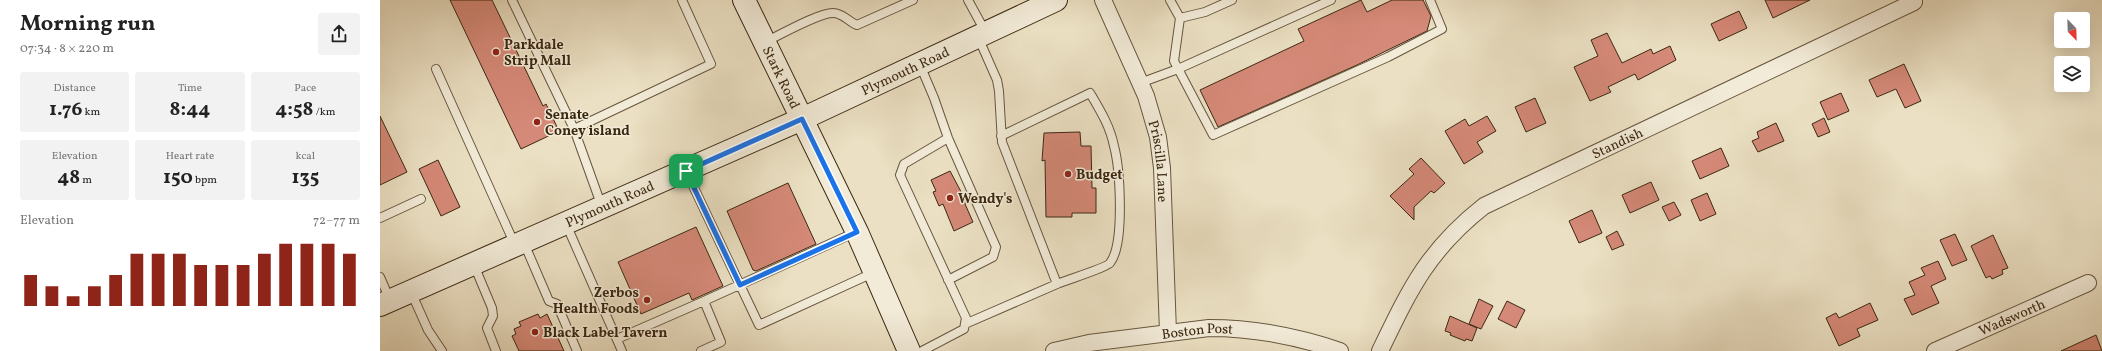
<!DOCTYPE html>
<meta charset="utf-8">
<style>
:root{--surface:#fff;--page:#f2f2f2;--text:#222;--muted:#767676;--accent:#8f2418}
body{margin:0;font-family:Vollkorn,serif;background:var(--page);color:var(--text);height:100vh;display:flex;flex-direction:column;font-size:15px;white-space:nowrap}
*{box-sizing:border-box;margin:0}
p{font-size:13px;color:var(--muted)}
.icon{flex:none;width:22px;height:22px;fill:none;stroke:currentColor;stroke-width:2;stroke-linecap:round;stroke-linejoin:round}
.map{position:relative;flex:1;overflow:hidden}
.side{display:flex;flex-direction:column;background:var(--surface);width:380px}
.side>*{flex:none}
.needle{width:26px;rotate:157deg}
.controls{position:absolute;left:1674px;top:12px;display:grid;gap:8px}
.controls a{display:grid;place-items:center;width:36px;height:36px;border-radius:4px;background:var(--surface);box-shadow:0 4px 16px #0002;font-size:20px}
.pin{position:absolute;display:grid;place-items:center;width:34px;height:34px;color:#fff;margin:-17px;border-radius:8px;box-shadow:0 2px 6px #0006}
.round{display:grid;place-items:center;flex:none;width:42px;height:42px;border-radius:4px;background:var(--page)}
.head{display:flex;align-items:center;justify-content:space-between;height:68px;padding:0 20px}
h1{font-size:22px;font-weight:700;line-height:30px}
.stats{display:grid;grid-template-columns:repeat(3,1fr);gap:6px;height:68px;padding:4px 20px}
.stats div{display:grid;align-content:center;border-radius:4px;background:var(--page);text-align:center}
.stats b{font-size:20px;font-weight:700}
.stats small{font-size:11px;font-weight:400}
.stats p{font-size:11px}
.chart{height:112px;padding:8px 20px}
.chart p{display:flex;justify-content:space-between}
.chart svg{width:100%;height:72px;margin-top:4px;stroke:var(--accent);stroke-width:6}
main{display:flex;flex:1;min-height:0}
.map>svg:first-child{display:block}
</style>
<main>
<section class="side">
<div class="head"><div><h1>Morning run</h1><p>07:34 · 8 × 220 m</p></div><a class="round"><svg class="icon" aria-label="share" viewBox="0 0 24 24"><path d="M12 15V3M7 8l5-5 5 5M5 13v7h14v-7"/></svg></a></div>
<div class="stats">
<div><p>Distance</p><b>1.76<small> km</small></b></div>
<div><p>Time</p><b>8:44</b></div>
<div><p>Pace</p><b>4:58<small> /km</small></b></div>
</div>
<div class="stats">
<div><p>Elevation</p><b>48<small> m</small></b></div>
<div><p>Heart rate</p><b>150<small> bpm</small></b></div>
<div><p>kcal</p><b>135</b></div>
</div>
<div class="chart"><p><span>Elevation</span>72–77 m</p>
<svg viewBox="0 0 160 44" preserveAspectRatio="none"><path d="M5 44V25M15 44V32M25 44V38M35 44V32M45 44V25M55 44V12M65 44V12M75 44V12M85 44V19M95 44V19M105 44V19M115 44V12M125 44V6M135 44V6M145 44V6M155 44V12"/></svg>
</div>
</section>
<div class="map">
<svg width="1722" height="351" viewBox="0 0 1722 351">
<rect width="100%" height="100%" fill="#ebe0c3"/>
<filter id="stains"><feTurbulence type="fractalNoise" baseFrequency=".005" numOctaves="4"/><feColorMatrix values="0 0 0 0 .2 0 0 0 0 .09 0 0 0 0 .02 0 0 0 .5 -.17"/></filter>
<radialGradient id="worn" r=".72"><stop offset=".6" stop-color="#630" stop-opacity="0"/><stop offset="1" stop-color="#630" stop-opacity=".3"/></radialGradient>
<path fill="#d58978" stroke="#3b2811" d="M70,0H112L163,106L166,104L179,131L141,149Z
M981,0L987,12L1012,0H1043L1051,16L1047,31L977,65L838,127L820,90L924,41L918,29Z
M1385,0H1430L1393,18Z
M1359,11L1367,28L1339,41L1331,24Z
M1227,33L1242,63L1271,49L1273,54L1290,46L1296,60L1258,80L1255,74L1228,87L1231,92L1210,101L1194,67L1218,56L1211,40Z
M1524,64L1541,101L1525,108L1516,89L1497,97L1489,80Z
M1461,93L1469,111L1448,120L1440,102Z
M1155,98L1166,123L1146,132L1135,107Z
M0,116L27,172L0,185Z
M1107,116L1116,131L1097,142L1103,152L1084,164L1065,131L1085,119L1089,126Z
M1444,118L1450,132L1438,137L1432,124Z
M1396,123L1404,141L1378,152L1372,141L1379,138L1377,132Z
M700,132L701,146H711L712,188H716V213H692V217H666L665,160L662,161L664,133Z
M1341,148L1349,166L1320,179L1312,161Z
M1041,158L1065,183L1054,193L1051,191L1034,207V220L1010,196L1034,174L1029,169Z
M58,160L80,207L61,216L39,169Z
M570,171L587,203L585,204L593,222L574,231L563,204L559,206L553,192L556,191L551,180Z
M1271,182L1279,200L1250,213L1242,195Z
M408,183L436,244L376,271L373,270L347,211Z
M1327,193L1336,214L1320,221L1311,200Z
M1294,202L1301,215L1289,221L1282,207Z
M1212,210L1222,233L1199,243L1189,221Z
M316,227L343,286L312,300L309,293L261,314L238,262Z
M1237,231L1244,245L1232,250L1226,237Z
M1575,234L1587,260L1572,266L1560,240Z
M1613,235L1628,268L1622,270L1623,274L1612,279L1610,276L1606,278L1591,246Z
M1558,261L1566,279L1551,286L1559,303L1532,315L1524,299L1535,295L1529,282L1545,275L1541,268Z
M1099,299L1113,306L1101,329L1089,324Z
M1127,301L1145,310L1136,328L1118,319Z
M1490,303L1498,320L1477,329L1480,336L1459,346L1446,318L1456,313L1459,318Z
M158,314L160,318L167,314L184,351H139L132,336L136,334L134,329L141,326L139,322Z
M1070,316L1097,328L1092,341L1086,339L1085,341L1070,335L1071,333L1065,331Z
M1716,335L1722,351H1681Z"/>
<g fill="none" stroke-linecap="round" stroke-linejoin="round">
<g stroke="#67563e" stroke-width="10">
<path id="lane" d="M132,0L194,129
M588,0L606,33
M790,0L800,18L794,61L833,135L1008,57L1062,29L1050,0
M800,18L825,12L852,0
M385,42C400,35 438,13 453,13C463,13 469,22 477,25L533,0
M540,65L554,98L568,138L616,247L613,257L568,280
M56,69L135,245
M760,83L798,69L951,0
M621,136L710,93C720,110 730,126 734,146C740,169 745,244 730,263C726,268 686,280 677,284
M306,171L379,325L495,272
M222,207L194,129L331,64L302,0
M0,218L41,199
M186,224L242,351
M144,243L169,301L177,304L197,351
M94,265L112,308L113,316L107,328L116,351
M0,277L10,300
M31,292L48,330L62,351
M324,301L476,232
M585,324L677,284L622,142L619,91L617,80L598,37
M237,339L324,301L341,342L321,351
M542,351L584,329L586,318L520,175L524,164L568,138"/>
</g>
<g stroke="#67563e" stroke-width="18">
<g id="street">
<path id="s1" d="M723,0L766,96L778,137L782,168L788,332"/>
<path id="s2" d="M674,351L709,343L829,328C873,328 919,337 960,351"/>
<path id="s3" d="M1000,351C1030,289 1048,250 1104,206L1534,2"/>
<path id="s4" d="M1555,351L1708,283"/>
</g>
</g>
<g stroke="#3b2811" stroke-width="24">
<g id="secondary">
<path id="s5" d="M364,0L477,232L529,351"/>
<path id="s6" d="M0,305L422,119L676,0"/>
</g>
</g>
<use href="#lane" stroke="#f2ebd8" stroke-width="8"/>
<use href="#street" stroke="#f2ebd8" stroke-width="16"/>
<use href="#secondary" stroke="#f2ebd8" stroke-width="22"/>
</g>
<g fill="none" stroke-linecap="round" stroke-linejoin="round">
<g stroke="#fff" stroke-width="8">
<path id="route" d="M422,119L477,232L360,285L306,171Z"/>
</g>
<use href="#route" stroke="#1a73e8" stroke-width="5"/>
</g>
<g fill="#8f2418" stroke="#f2ebd8" stroke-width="1.5">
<circle cx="116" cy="52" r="4"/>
<circle cx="157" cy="122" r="4"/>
<circle cx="688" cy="174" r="4"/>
<circle cx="570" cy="198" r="4"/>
<circle cx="267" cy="300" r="4"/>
<circle cx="155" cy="332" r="4"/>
</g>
<g text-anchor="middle" stroke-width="3" stroke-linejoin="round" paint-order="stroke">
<g font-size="14" font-weight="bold" fill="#3b2811" stroke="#f2ebd8" text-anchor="start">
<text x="124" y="49">Parkdale<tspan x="124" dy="16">Strip Mall</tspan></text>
<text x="165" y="119">Senate<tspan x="165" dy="16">Coney island</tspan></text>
<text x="696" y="179">Budget</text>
<text x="578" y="203">Wendy's</text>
<text x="259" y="297" text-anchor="end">Zerbos<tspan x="259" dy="16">Health Foods</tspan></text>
<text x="163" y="337">Black Label Tavern</text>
</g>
<g font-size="14" fill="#3b2811" stroke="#f2ebd8">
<text dy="5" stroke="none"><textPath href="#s6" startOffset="575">Plymouth Road</textPath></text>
<text dy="5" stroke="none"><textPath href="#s5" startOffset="86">Stark Road</textPath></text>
<text dy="5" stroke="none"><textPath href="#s3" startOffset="328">Standish</textPath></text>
<text dy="5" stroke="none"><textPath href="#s1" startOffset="172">Priscilla Lane</textPath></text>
<text dy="5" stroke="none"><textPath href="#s6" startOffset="251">Plymouth Road</textPath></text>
<text dy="5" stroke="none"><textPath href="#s4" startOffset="84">Wadsworth</textPath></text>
<text dy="5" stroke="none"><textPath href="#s2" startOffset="145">Boston Post</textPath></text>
</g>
</g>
<rect width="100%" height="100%" filter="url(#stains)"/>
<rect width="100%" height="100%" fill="url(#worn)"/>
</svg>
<div class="controls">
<a><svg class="needle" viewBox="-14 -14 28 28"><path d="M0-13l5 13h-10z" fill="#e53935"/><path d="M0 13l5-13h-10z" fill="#767676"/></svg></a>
<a><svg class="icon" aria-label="layers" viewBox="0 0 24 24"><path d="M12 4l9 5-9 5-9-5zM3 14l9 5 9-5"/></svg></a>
</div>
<div class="pin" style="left:306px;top:171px;background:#1e9e55"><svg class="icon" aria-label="arrive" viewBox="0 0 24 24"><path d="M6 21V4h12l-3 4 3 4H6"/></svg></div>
</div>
</main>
